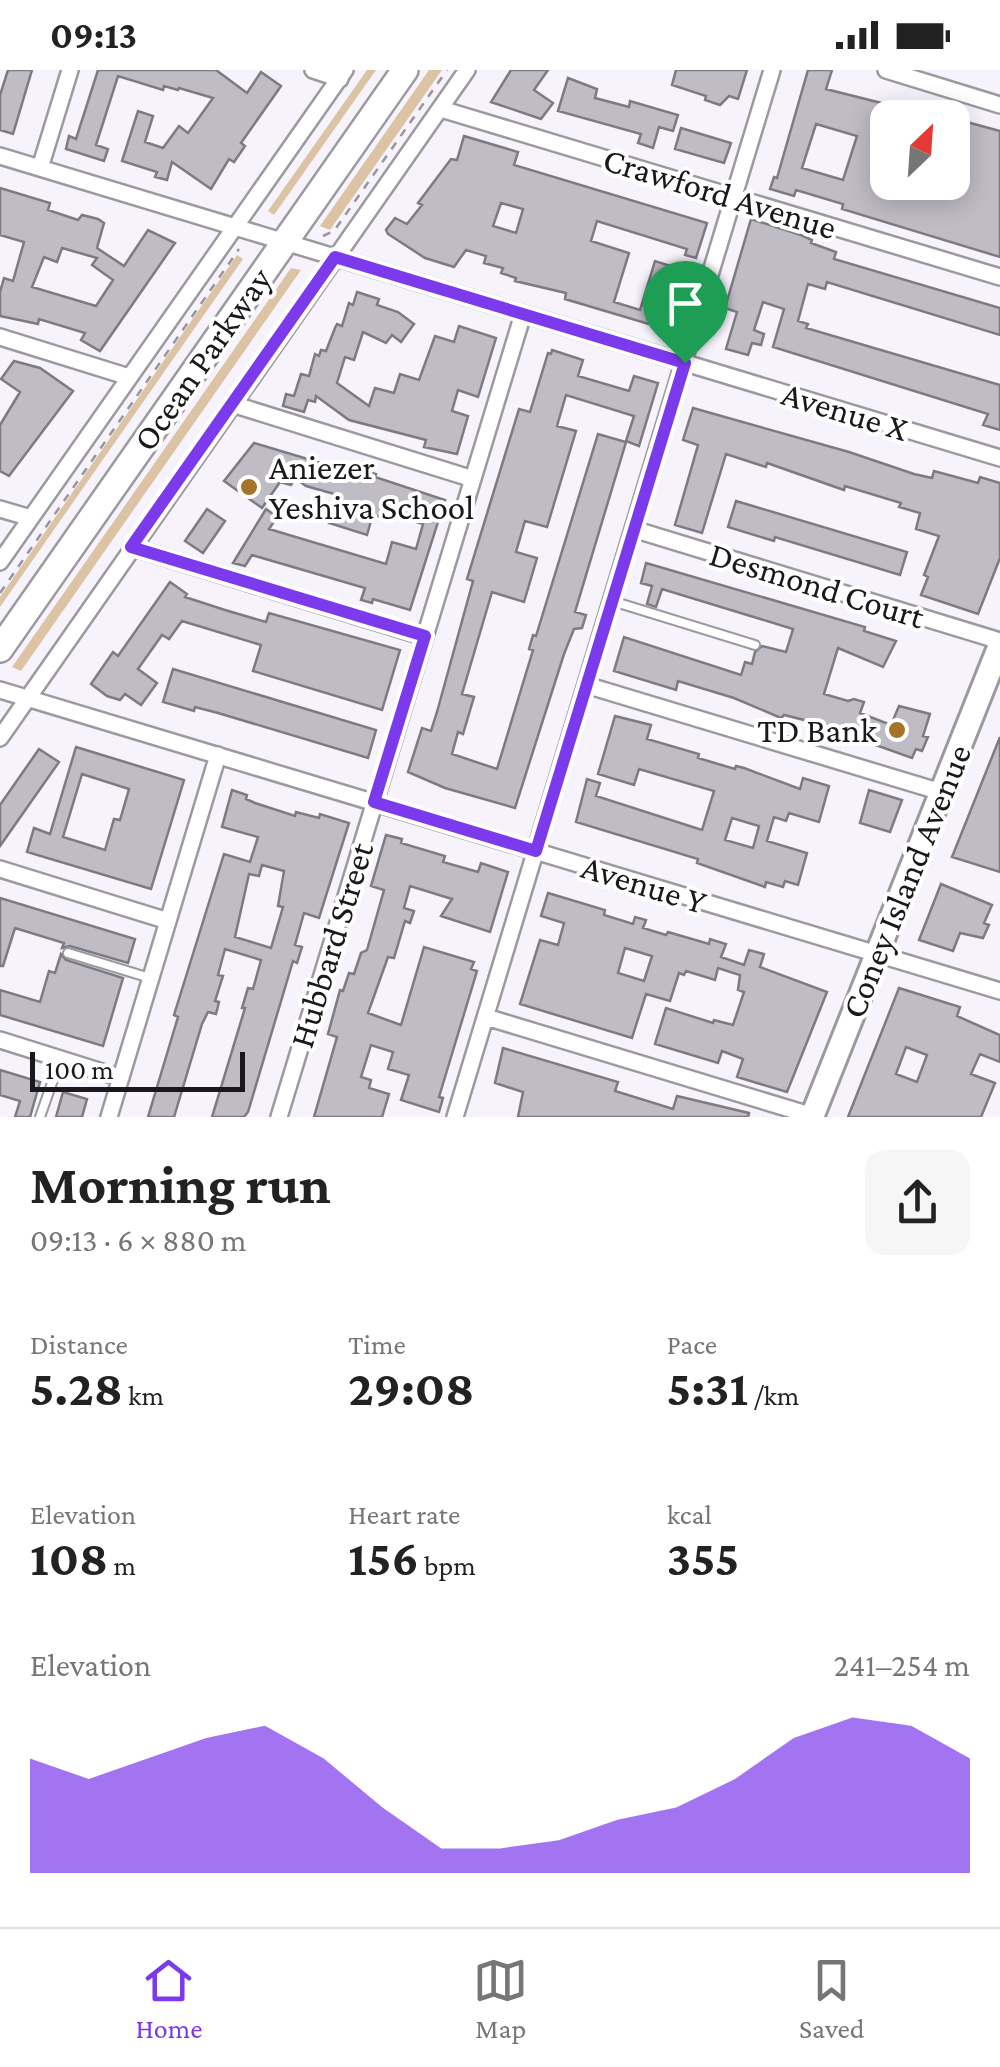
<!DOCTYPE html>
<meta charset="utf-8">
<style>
:root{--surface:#fff;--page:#f6f6f6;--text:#222;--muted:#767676;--line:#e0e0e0;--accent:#7c3aed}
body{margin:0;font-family:"Crimson Pro",serif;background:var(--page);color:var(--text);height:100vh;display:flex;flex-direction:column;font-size:38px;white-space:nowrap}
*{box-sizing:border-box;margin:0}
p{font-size:32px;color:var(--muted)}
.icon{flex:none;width:55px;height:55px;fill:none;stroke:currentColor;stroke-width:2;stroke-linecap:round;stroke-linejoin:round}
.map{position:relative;height:1047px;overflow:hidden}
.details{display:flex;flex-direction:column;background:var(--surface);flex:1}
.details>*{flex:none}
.needle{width:65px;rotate:25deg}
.tools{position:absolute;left:870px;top:30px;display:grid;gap:20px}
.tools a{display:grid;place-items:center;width:100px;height:100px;border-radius:20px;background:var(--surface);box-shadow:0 5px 25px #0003;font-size:50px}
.scale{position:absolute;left:30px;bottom:25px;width:215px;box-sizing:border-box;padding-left:10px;border:5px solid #1a181c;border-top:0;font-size:28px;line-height:35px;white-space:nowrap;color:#1a181c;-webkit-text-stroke:8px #fff;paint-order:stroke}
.pin{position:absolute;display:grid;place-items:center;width:85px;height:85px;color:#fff;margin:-102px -42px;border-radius:50% 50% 50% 0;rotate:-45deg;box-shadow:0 0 10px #0007}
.pin .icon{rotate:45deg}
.round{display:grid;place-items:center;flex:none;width:105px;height:105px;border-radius:20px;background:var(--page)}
.summary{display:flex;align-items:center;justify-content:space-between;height:170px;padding:0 30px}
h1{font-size:55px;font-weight:700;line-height:75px}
.stats{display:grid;grid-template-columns:repeat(3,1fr);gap:15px;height:170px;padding:10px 30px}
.stats div{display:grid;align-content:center}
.stats b{font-size:50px;font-weight:700}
.stats small{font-size:28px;font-weight:400}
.stats p{font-size:28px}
.chart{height:280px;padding:20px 30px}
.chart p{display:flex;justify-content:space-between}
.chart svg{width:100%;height:180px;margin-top:10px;fill:var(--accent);opacity:.7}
.status{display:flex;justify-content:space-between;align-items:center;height:70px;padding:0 50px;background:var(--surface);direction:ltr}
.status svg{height:28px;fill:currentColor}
.tabs{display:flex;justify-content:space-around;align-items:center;height:140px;border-top:2px solid var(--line);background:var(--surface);font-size:28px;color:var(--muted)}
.tabs a{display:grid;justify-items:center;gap:5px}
.tabs .selected{color:var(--accent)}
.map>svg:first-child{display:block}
</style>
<div class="status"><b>09:13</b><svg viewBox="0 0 49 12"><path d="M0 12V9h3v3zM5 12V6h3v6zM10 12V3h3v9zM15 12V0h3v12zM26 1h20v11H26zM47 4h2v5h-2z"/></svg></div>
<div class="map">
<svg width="1000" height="1047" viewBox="0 0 1000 1047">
<rect width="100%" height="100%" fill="#f7f3fc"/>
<path fill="#dbc3a3" d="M367,0H376L274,145L268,141Z
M429,0H442L330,160L320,156Z
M237,185L243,189L0,537V527Z
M291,198L301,200L21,601L12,597Z"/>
<path fill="#c0bcc5" stroke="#7d7a82" stroke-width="2.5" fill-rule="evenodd" d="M8,0H32L13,64L0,60V25Z
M98,0H216L247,23L261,2L281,16L241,73L245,76L234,92L229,89L211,119L172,92L167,110L155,107L157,102L122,91L138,41L153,46L145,72L163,78L179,56L188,63L213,28L179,18L178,20L164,16L163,20L118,6L96,75L108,79L104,91L66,79L69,66L76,69Z
M511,0H548L534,20L553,33L541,49L491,32Z
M676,0H747L738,29L729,26L720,35L705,30L706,26L672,15Z
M808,0H832L826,19L925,44V48H888V112H952V48L1000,61V187L842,139L843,134L796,120L794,126L770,119L774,107L777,108ZM816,54L857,66L843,110L802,98Z
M568,8L597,19L595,28L629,37L630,31L678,45L673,61L659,57L653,78L638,73L641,64L558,41Z
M681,58L731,73L724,93L675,79Z
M464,66L518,82L514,95L707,153L696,188L685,185L687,179L597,151L591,171L629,183L614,232L640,240L655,191L677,198L662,258L565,229L566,223L515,211L516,208L501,203L503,198L484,193L486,186L466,180L454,197L425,188L388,164L386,160L395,148L407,154L422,135L418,133L451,89L457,90ZM501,133L523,139L516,163L493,156Z
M0,118L50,133L48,140L78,150L82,145L98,149L104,153L97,178L124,196L148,160L175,173L100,281L81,270L85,263L39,249L38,254L0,246V222L4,208L13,211L24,172L0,165ZM62,178L97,188L92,195L113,210L96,236L32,217L44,187L57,192Z
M751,149L801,165L812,170L811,173L836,182L834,189L1000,238V265L827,212L825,219L808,214L798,251L808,254L806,258L1000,315V360L983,355L988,344L773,277L784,239L763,232L754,260L764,264L761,275L752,273L748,285L726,279L737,242L725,238Z
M357,222L379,229L377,235L398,242L414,254L401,272L392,265L386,273L363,262L354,290L345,287L337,313L369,336L375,318L394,323L400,304L419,310L435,266L454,272L459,256L496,268L478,327L458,320L452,341L468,346L457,384L424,377L426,370L349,350L316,326L315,332L308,330L304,342L283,336L286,324L294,326L301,304L309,306L315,284L319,286L321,280L326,281L335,258L337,254L342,256L349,233L353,235Z
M552,280L583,290L578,306L629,321L634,306L658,313L639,376L626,371L634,346L566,325L557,356L576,361L547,457L525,451L516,482L537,488L524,532L492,522L462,624L474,627L463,664L458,662L452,684L497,699L533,580L529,579L533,565L536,566L598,364L626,372L575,542L586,545L582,558L574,559L564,584L515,738L445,718L408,702L422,658L431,661L437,642L473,511L467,509L519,339L530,342L548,283L551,284Z
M14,291L40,298L73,321L9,406L0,401V355L20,322L1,309Z
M693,338L849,382L914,404L932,408L934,401L978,413L980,407L1000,413V488L978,544L921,525L928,507L924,505L939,466L916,459L920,443L899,437L901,433L845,416L844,420L767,393L766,397L726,384L702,463L675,455L698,375L683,370Z
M254,373L361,405L362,400L376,404L375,407L445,430L410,540L373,529L372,533L361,530L365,518L252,485L245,496L233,493L266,439L277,447L269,459L386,494L392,472L416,479L423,454L385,442L380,447L373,444L367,465L329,453L338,425L306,416L295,408L291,415L280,412L262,438L224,411Z
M736,431L907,482L900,505L775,467L774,471L728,457Z
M207,439L225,451L203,483L185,471Z
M646,493L865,557L864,561L896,571L883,597L838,578L824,624L848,631L854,629L864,632L860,643L891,655L899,636L930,644L923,666L928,667L922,681L916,679L912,688L839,662L840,659L784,645L781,648L734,628L678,611L676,620L614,601L624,567L741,605L745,592L752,594L755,582L762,576L786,582L793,559L662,519L656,537L647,534L652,516L641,513Z
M170,512L187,524L185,527L225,540L266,552L269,543L400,580L382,640L253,601L261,575L182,551L169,569L162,565L138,599L157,613L141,635L125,624L120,630L107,626L91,614L113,582L118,586Z
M173,599L376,660L368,688L218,643L195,637L194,641L163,632Z
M615,646L651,655L647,669L699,684L698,688L735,699L736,696L744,698L800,719L803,708L829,716L819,752L789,743L786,751L774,747L767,771L807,783L798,815L785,811L783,817L766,812L765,817L697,793L698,789L576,752L587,709L600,713L596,726L702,760L714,721L639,699L634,715L598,704ZM732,748L759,756L753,778L725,770Z
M1000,667V802L952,787Z
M76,677L184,710L151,819L27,782L34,758L50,764ZM82,704L129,719L120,750L114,749L105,780L63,767Z
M39,679L59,692L0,776V735Z
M232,720L247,725L246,729L255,733L295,746L296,742L319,748L320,744L349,753L319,848L304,843L295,875L302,877L297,893L293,891L248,1042L244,1047H212L245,938H242L248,918L253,919L261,890L225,879L218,905L223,906L215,931L219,932L216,944L208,942L202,954L174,1047H148L178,947L174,945L224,784L250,792L258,767L222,757ZM262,795L284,801L278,836L283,837L271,878L235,867L249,804L259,806Z
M869,720L902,730L890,762L860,753Z
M386,765L402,769L401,773L445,786L443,792L478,802L481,793L508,802L490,862L441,846L452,829L410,816L404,838L414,841L410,853L405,851L394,888L388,887L368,943L401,955L424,877L474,892L471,899L477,901L439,1027L443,1028L439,1042L401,1030L409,1005L388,999L393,982L371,975L361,1007L371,1010L369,1018L389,1024L382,1047H314L337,967L328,964L340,920L343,921L349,903L354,904L361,883L367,880L384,820L371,816Z
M941,814L992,835L984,853L989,855L983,868L960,863L953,881L919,870Z
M548,823L605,840L604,845L633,854L635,847L646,850L643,858L666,865L668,862L709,874L710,869L726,874L721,887L744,895L749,880L764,884L760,897L827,922L787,1022L737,1007L743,989L722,981L718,993L655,974L666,938L713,953L714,950L733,955L744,922L738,920L740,905L718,898L715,910L686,901L684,905L679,903L670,931L646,924L632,968L520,934L540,870L558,875L564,853L541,846ZM625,878L652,886L644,911L618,903Z
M0,828L135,869L128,893L70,876L62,878L64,873L15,858L3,896H0Z
M61,884L66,890L123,908L103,976L0,945V920L40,932L49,901L55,903Z
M899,918L960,937L957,946L1000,965V992L980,984L971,1004L995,1013L981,1047H848ZM906,977L927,985L917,1012L896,1004Z
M503,978L618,1012L615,1021L673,1039L677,1026L749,1043L748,1047H518L523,1022L495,1013Z
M0,1000L40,1012L30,1047H15L20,1031L0,1025Z
M63,1022L87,1029L82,1047H56Z"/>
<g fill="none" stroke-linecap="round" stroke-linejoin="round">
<g stroke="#9c99a1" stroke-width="12">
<path id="lane" d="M612,531L755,575
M68,883L150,908
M40,1047L60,990"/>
</g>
<g stroke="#9c99a1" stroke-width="20">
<path id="street" d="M313,0L340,9
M886,0L1000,35
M441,39L1000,207
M0,86L1000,388
M40,98L70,0
M0,267L129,307
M232,334L473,409
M0,439L31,448
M633,459L1000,571
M131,477L425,567
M0,492L345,0
M586,615L941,722
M0,620L1000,921
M0,668L467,0
M0,799L168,851
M486,947L813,1046
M0,970L121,1008
M109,1047L218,685
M279,1047L523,244
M455,1047L772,0"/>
</g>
<g stroke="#9c99a1" stroke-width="28">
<path id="secondary" d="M812,1047L1000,575"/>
</g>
<g stroke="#9c99a1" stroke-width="30">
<path id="primary" d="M0,579L405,0"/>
</g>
<path stroke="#98959c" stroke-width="2.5" stroke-dasharray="8 8" stroke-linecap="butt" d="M323,166L334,161L447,0
M0,523L239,179"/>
<use href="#lane" stroke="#fff" stroke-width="8"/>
<use href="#street" stroke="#fff" stroke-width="15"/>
<use href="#secondary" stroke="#fff" stroke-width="22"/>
<use href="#primary" stroke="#fff" stroke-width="25"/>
</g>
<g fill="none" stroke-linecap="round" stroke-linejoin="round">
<g stroke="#fff" stroke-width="20">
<path id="route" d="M335,187L685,293L536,781L374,732L425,566L131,477Z"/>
</g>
<use href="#route" stroke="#7c3aed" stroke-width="12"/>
</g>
<g fill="#a57429" stroke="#fff" stroke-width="4">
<circle cx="249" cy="417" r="10"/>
<circle cx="897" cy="660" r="10"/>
</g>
<g text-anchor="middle" stroke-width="8" stroke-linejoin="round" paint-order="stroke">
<g font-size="35" fill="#1a181c" stroke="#fff">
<text transform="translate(720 123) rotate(17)" y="12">Crawford Avenue</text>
<text transform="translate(202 289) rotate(-55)" y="12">Ocean Parkway</text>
<text transform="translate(845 341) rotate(17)" y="12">Avenue X</text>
<text transform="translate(817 515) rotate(17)" y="12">Desmond Court</text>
<text transform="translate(906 811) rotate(-68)" y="12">Coney Island Avenue</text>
<text transform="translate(644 814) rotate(17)" y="12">Avenue Y</text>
<text transform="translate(331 875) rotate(-73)" y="12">Hubbard Street</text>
</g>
<g font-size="35" fill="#1a181c" stroke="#fff" text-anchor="start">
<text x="269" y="409">Aniezer<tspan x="269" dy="40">Yeshiva School</tspan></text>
<text x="877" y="672" text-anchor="end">TD Bank</text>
</g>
</g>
</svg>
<div class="tools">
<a><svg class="needle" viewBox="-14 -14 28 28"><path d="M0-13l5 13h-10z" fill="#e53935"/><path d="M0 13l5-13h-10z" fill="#767676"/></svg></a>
</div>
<div class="scale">100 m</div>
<div class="pin" style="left:685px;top:293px;background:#1e9e55"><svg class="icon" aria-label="arrive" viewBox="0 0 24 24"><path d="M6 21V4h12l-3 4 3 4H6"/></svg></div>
</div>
<section class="details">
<div class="summary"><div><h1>Morning run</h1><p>09:13 · 6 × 880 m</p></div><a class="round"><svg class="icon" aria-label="share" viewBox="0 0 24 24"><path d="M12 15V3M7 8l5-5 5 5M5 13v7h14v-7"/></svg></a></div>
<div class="stats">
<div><p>Distance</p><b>5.28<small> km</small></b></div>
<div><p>Time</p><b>29:08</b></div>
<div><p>Pace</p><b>5:31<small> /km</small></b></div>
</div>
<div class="stats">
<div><p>Elevation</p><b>108<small> m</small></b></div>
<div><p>Heart rate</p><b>156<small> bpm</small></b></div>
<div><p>kcal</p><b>355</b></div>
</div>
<div class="chart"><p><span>Elevation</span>241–254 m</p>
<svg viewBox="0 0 160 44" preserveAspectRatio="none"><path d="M0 44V16L10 21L20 16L30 11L40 8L50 16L60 28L70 38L80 38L90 36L100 31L110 28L120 21L130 11L140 6L150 8L160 16V44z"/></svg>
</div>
</section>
<nav class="tabs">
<a class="selected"><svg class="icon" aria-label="home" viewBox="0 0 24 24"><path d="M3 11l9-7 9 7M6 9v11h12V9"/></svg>Home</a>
<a><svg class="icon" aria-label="map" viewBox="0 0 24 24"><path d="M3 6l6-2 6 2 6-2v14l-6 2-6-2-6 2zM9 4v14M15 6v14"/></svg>Map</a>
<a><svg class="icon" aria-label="saved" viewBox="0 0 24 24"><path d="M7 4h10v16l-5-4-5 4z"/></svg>Saved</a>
</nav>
